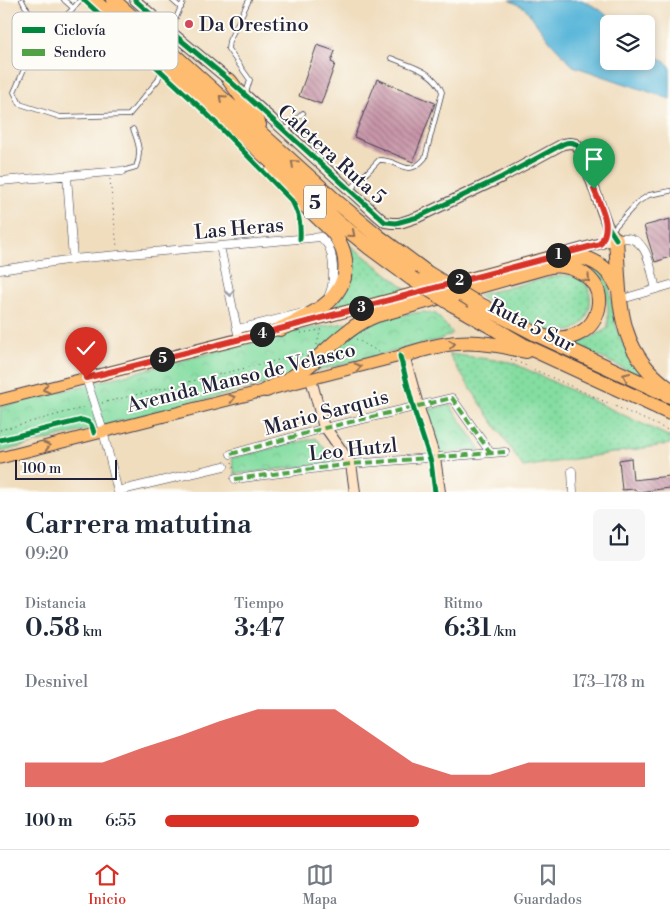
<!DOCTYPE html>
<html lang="es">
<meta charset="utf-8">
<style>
:root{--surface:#fff;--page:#f6f6f7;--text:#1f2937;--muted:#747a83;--line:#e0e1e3;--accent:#d93025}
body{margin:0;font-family:"Libre Bodoni",serif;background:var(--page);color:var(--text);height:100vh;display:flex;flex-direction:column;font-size:19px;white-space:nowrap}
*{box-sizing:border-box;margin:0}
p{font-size:16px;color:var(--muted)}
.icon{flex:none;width:28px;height:28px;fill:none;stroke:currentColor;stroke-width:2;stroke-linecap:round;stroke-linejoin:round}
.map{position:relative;height:492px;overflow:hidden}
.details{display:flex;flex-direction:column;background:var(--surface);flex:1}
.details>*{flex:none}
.tools{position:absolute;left:600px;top:15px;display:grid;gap:10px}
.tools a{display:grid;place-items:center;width:55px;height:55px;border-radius:8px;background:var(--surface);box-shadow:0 2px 8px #0003;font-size:25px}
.scale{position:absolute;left:15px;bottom:12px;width:102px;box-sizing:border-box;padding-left:5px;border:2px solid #22223b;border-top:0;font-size:14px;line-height:18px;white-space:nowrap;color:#22223b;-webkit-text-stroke:4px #fdfcf7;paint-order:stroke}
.pin{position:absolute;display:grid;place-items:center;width:42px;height:42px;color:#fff;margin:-51px -21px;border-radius:50% 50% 50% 0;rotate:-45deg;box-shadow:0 0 5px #0007}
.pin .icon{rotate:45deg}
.km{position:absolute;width:25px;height:25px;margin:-12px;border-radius:50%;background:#222;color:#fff;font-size:14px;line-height:25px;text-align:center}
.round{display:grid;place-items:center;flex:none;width:52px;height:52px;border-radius:8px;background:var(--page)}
.overview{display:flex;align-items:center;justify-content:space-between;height:85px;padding:0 25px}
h1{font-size:28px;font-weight:600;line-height:38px}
.metrics{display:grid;grid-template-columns:repeat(3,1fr);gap:8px;height:85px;padding:5px 25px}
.metrics div{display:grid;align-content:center}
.metrics b{font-size:25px;font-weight:600}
.metrics small{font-size:14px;font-weight:400}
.metrics p{font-size:14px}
.chart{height:140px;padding:10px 25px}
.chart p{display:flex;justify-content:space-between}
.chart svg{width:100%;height:90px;margin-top:5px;fill:var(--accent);opacity:.7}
ul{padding:0 25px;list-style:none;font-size:16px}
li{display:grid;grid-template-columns:80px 60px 1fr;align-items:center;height:38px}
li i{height:12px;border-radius:6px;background:var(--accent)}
.tab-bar{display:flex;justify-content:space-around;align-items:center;height:70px;border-top:1px solid var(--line);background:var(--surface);font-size:14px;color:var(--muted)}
.tab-bar a{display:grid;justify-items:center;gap:2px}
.tab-bar .active{color:var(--accent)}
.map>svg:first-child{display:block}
</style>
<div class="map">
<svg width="670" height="492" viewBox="0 0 670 492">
<defs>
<pattern id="grass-dots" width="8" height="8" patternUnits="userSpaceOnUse" patternTransform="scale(1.25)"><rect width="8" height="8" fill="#84dda1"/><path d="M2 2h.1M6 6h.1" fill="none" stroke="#72bd8c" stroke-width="1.8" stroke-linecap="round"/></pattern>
<pattern id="park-crowns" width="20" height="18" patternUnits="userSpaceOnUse" patternTransform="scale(1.25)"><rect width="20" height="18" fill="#84dda1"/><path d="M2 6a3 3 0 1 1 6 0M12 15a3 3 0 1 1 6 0" fill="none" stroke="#72bd8c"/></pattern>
<pattern id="building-back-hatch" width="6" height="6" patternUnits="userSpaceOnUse" patternTransform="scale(1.25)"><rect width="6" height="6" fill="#c896a8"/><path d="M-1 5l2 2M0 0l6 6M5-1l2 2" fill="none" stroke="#a27a8a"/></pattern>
</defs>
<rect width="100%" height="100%" fill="#fdfcf7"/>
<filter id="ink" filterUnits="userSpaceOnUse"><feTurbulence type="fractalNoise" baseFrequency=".02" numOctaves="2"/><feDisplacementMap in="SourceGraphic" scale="10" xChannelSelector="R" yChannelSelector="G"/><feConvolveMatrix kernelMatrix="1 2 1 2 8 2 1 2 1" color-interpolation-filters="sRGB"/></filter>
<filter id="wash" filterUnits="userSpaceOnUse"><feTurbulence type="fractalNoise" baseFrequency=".0096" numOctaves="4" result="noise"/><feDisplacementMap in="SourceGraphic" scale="20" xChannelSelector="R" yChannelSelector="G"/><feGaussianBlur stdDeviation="1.12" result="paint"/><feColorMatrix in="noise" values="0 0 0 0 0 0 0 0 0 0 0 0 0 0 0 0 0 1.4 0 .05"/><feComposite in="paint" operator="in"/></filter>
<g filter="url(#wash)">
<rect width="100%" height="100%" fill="#f0ddbe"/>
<path fill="url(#grass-dots)" stroke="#53806e" d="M346,242L408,290L334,307L346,291Z
M583,263L600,267L609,285L615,322L621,340L630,357L648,380L573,344L593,337L608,328V306L604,288Z
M568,275C571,276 576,277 579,278C598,289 591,323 573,330C568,332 559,332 553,332C543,332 488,303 477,295L552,277Z
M449,354L511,362L670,437V444L523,467L459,371Z"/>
<path fill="url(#park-crowns)" stroke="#53806e" d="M423,312L436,314L453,334L438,340L0,452V407L305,329Z
M450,405L480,449L438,454L425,410Z
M316,438L337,463L235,474L232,458Z"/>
<path fill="#5bb7d9" stroke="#3e6c8a" d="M509,0H582L599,9L617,24H609V61H646V47L670,66V99L573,66L550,41L525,8Z"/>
<g id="blocks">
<path fill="url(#building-back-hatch)" d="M317,45L335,51L331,62L335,64L321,104L299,96Z
M377,79L435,103L413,162L354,137Z
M670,219V257L655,262L644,226Z
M631,458L633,480L670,476V488L637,492L635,489L622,490L619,460Z"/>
</g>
</g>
<g filter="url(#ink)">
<use href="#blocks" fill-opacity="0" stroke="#413e4f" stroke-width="1"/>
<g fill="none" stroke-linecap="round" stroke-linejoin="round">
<g stroke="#413e4f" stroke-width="5.5">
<path id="lane" d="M22,0C28,16 48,28 64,17C70,13 75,6 80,0
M64,0L73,8
M172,0L181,8
M171,29L184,0
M25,67L14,92L20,104L60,117L129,115L158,80L162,68
M246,93L250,80L228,49L229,41L249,0
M285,131L303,113
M122,171L136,167C142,153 138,142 133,129
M351,189L379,160C401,159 406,180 425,158L442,92C435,71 410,66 391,58
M612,230L638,202L649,195L670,191"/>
</g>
<g stroke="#413e4f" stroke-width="9">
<path id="street" d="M67,176L73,259
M0,181L122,171
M616,239C648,231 650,267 656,289
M220,246L238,334
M0,270L73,259L321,237C323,240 327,243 329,247C334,260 335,282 329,295
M629,297L670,285
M238,329L303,313
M86,378L103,431L118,492
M231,454L325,428L452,398L490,452
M572,471L573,492
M235,479L351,464L505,452
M118,491L224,466"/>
</g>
<g stroke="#413e4f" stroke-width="12">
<path id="secondary" d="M135,0L170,31L230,81L379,217L385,222L392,223H400L418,217L502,177L563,144L570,143L576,144L581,152L607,225L616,239L565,253
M404,355L418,405L435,458L440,492
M311,379L323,424L351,464L355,492"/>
</g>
<g stroke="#413e4f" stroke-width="13">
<path id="primary" d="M0,400L280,329L557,255
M0,458L404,355"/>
</g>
<g stroke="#413e4f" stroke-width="16">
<path id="highway" d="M93,0L338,222L369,247L411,278
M113,0L338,203L379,237L426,272
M230,81L241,96L259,125
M271,173L333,232C342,245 347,257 345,273
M616,239C620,299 615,351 670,389
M557,255C584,254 607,262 618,288
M473,301L538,335L670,396
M452,304L523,345L670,413
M280,329C305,317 334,308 344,278
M404,355C422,350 439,344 457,343C480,341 504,346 526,351
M266,390C279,384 292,379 303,370C328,351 347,326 377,315L550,266C571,263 601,277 599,303C596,335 564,344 538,335"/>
</g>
<path stroke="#413e4f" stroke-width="1" stroke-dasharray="1 4" stroke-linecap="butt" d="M110,179L117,247
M301,333L320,330
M356,339L379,352
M317,345L321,327
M511,359L670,431
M102,403L307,353
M0,430L86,407
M232,462L234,471"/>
<use href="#lane" stroke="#fff" stroke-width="4"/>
<use href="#street" stroke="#fff" stroke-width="8"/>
<use href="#secondary" stroke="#ffe4c6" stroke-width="10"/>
<use href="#primary" stroke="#febc70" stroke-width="11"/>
<use href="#highway" stroke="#febc70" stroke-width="14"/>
<g stroke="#413e4f" stroke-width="16" stroke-linecap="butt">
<path id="highway-bridge" d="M426,272L473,301
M411,278L452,304"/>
</g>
<use href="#highway-bridge" stroke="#febc70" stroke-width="14"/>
<path stroke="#50a245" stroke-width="4" stroke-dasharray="8 4" stroke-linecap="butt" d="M231,454L325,428L452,398L490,452
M235,479L351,464L505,452"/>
<g stroke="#fdfcf7" stroke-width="8">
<path id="cycleway" d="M84,0L203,110L292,201C299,214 301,224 300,239
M135,0L170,31L230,81L385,222L396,223L418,217L502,177L563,144C570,141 576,142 580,149L607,225L616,239
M400,356L414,410L431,462L435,492
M0,440L82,420C91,422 92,425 94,433"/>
</g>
<use href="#cycleway" stroke="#00873e" stroke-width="5"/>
</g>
<defs><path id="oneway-chevron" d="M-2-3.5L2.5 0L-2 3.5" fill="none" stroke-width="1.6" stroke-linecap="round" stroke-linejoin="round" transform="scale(1.25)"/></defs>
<g stroke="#906f56">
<use href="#oneway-chevron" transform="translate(222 98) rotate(-138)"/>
<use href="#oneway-chevron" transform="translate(294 163) rotate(-138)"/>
<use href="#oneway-chevron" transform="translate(352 234) rotate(40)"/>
<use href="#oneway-chevron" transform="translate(587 279) rotate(46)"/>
<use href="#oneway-chevron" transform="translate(452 344) rotate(-7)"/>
<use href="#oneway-chevron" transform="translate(358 367) rotate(-14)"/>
<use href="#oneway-chevron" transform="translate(626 376) rotate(-155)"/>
<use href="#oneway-chevron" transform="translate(46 389) rotate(166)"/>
<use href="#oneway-chevron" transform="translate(232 398) rotate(-14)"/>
<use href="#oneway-chevron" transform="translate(47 446) rotate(-15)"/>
</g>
<use stroke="#9c9ca7" href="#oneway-chevron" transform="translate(230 293) rotate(78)"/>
</g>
<g fill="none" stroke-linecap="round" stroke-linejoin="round" filter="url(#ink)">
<g stroke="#fff" stroke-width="10">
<path id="route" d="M86,378L280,329L600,244C613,225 601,208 594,189"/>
</g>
<use href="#route" stroke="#d93025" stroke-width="6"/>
</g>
<circle fill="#d1495b" stroke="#fdfcf7" stroke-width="2" cx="189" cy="24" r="5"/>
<g text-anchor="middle" stroke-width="4" stroke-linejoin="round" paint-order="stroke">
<rect fill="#fdfcf7" stroke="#646373" stroke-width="1" x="304" y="185.5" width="22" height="33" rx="4"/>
<g font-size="19" font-weight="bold" fill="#22223b">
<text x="315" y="209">5</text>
</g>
<g font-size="20" fill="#22223b" stroke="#fdfcf7" text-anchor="start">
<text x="199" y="31">Da Orestino</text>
</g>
<g font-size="20" fill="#22223b" stroke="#fdfcf7">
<text transform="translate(332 154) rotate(42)" y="7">Caletera Ruta 5</text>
<text transform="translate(239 228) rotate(-5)" y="7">Las Heras</text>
<text transform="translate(532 325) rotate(27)" y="7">Ruta 5 Sur</text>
<text transform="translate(241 377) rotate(-14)" y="7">Avenida Manso de Velasco</text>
<text transform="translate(326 412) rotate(-15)" y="7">Mario Sarquis</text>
<text transform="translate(353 449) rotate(-6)" y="7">Leo Hutzl</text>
</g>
</g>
<rect x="12" y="12" width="166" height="58" rx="8" fill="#fdfcf7" stroke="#bbbbbf" stroke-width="1"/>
<rect x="22" y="27" width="23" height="6" fill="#00873e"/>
<rect x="22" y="49" width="23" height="7" fill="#50a245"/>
<g font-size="14" fill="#22223b">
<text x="54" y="35">Ciclovía</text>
<text x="54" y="57">Sendero</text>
</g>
</svg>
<div class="tools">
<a><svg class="icon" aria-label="layers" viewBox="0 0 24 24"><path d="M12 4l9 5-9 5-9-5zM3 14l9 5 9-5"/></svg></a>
</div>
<div class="scale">100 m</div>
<div class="pin" style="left:594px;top:189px;background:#1e9e55"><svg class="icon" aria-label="arrive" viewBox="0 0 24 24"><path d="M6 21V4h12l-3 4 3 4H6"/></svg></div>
<div class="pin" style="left:86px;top:378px;background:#d93025"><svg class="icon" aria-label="check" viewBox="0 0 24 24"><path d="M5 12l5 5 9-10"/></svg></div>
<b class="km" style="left:558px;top:255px">1</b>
<b class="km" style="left:459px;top:281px">2</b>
<b class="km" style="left:361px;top:308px">3</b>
<b class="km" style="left:262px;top:334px">4</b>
<b class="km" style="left:162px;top:359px">5</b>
</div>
<section class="details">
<div class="overview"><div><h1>Carrera matutina</h1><p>09:20</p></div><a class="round"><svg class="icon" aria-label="share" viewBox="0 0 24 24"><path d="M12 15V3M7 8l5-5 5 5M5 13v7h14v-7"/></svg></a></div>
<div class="metrics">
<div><p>Distancia</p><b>0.58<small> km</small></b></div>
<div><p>Tiempo</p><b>3:47</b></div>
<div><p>Ritmo</p><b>6:31<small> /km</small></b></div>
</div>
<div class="chart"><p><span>Desnivel</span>173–178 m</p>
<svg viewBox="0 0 160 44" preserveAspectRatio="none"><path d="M0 44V32L10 32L20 32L30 25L40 19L50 12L60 6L70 6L80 6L90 19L100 32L110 38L120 38L130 32L140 32L150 32L160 32V44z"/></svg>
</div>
<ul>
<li><b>100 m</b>6:55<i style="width:53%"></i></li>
</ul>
</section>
<nav class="tab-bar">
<a class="active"><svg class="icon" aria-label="home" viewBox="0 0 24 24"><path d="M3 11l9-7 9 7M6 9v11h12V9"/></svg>Inicio</a>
<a><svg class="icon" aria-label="map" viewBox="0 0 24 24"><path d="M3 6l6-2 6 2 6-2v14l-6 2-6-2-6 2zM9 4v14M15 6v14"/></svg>Mapa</a>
<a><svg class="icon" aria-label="saved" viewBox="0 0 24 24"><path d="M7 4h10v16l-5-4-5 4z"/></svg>Guardados</a>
</nav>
